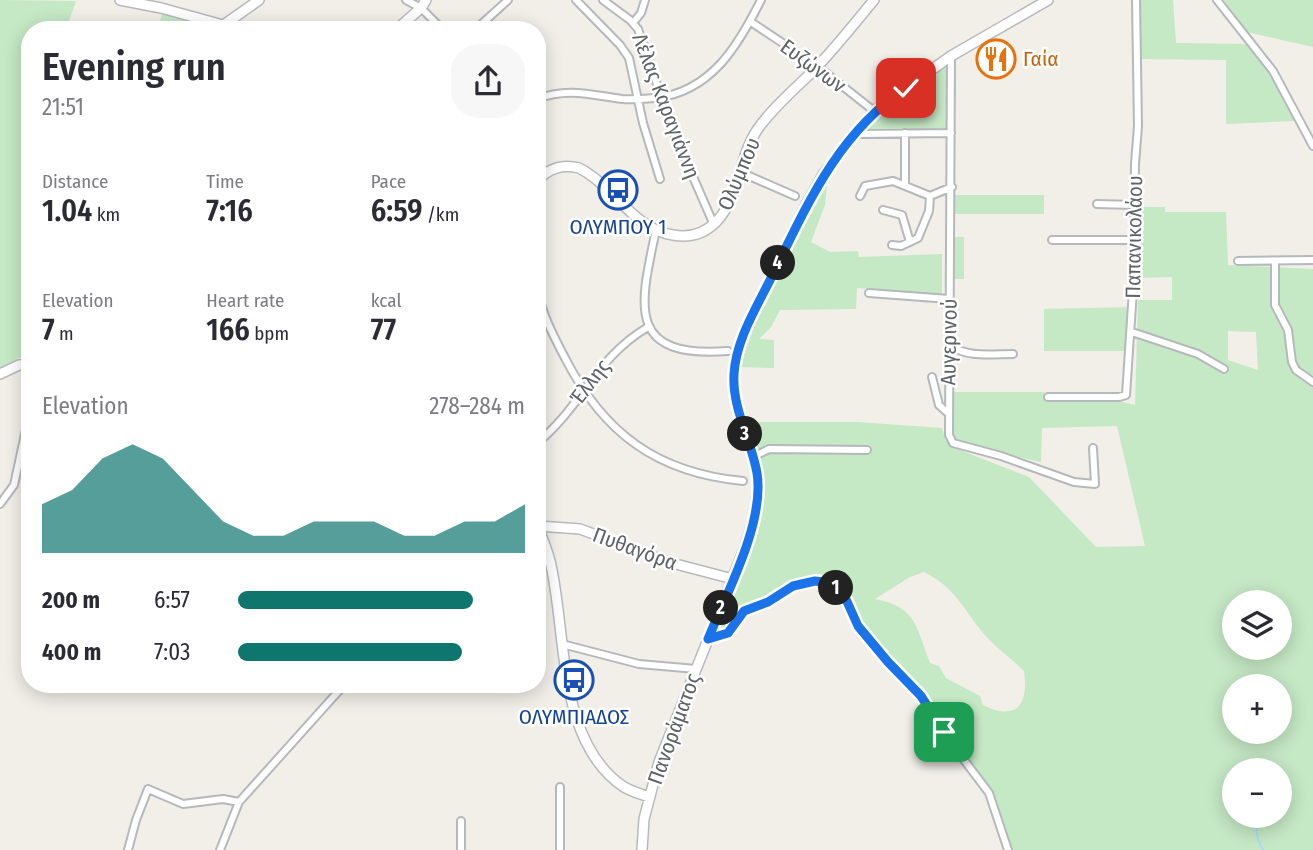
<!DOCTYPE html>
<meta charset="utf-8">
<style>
:root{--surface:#fff;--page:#f7f7f7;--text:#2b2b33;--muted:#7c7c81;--accent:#0f766e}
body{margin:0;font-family:"Fira Sans Condensed",sans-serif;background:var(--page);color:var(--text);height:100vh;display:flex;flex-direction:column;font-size:26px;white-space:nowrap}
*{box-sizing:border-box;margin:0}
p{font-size:23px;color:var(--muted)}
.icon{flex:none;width:38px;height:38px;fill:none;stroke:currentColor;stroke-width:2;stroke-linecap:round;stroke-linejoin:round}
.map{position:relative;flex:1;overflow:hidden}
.side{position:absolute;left:21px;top:21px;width:525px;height:672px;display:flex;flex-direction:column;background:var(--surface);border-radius:28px;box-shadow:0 4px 18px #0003}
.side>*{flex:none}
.fabs{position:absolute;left:1222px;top:590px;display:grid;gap:14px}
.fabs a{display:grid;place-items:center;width:70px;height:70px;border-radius:50%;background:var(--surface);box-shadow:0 4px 18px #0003;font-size:35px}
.pin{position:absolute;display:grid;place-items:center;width:60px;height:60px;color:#fff;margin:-30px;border-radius:14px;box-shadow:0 4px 10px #0006}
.km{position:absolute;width:35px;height:35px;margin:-18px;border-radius:50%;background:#222;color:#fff;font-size:19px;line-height:35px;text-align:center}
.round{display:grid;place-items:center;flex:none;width:74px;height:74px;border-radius:28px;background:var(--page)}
.headline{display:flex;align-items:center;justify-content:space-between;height:119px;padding:0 21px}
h1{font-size:38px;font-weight:600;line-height:52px}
.figures{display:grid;grid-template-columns:repeat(3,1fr);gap:10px;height:119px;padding:7px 21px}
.figures div{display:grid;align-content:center}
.figures b{font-size:30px;font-weight:600}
.figures small{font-size:19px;font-weight:400}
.figures p{font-size:19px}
.chart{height:196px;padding:14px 21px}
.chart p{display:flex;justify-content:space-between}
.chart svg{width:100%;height:126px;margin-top:7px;fill:var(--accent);opacity:.7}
ul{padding:0 21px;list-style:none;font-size:23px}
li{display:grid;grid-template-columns:112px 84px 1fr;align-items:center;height:52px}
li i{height:18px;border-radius:9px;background:var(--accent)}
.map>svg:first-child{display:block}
</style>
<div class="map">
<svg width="1313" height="850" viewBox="0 0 1313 850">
<rect width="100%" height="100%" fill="#f1efe8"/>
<path fill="#c5e8c5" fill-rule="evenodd" d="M0,0L76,1L66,30H30V352L0,368Z
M1139,0H1173L1176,43L1248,44L1273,75L1296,121L1226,124V60L1139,59Z
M1224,0H1313V47L1247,32Z
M163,13L205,27L206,29L156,30Z
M948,65V130H864L907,93Z
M828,176L825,205L811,242L830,252L858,251L859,257L942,254V294L857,288L856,309L780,310L771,327L759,339L774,340V368L741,367L752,332Z
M954,195H1044V214H954Z
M1138,207H1165V212H1226L1228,265L1313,269V850H1009L993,799L924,698L871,639L832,583H801L769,602L752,606L729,628L716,632C735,588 766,534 763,485C762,464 755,443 749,422H857L942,428L946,441L952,447L1029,477L1096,547L1145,546L1117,426L1042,428L1041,462L953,442L949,436L952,392H1044V400H1115L1135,405L1138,300H1172V277L1138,278ZM1228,331L1256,332L1258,370L1228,360ZM924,572C955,587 963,609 984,634C996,648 1011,658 1024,671C1029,704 1017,722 983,705L980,696L946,678L939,666L930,663C916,627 917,607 875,599L910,577ZM1234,602H1279V648H1234ZM1234,686H1279V732H1234ZM1234,770H1279V816H1234Z
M964,237V279H954V237Z
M1132,307L1128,351H1044V309Z"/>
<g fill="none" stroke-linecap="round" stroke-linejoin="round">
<path stroke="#aadaff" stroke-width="2" d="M1262,816C1254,828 1256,838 1263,850"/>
<g stroke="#b5b8bc" stroke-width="10">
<path id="street" d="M406,0L421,8L443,30
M576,0L620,45L629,58L643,123L660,179
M603,0L630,20L638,29L673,131L714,225
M1217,0L1273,71L1313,146
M751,22L817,66L874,111
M633,23L641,13L645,0
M475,30L508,0
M951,56L949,435L953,443L1001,456L1074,482L1095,484L1093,448
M537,99C567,87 592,95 622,99C633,100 644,99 655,98C711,92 738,46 761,0
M855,134L951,133
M740,172L795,196
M905,184V133
M860,196L865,186L893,181L930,196
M1097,204L1135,205
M883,210L902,215L910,242
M656,230C640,305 625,359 728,351
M1052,240H1135
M892,245L901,246L918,238L929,211L930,196L952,187
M1238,261L1313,260
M1275,261V305L1288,330L1292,362L1296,370L1313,382
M537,288C542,314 553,335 565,358C604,434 658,473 743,481
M869,293L949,299
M1132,332L1198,354L1224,369
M950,345C967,358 991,354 1013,354
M932,377L939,405L948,413
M1048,397H1119L1126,395L1134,275L1135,164L1138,126L1136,0
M537,443C582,407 595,358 648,327
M753,457L769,449L867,450
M0,504L14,485L30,411
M708,639L728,633L744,611L768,602L793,586L815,581L831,583L845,598L858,626L921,696L958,752L989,793L1008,850
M562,644L639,664L696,669
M461,821V850
M128,850L136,820L148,789L183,804L223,799L239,802
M220,850L239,802L345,684
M560,850V787"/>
</g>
<g stroke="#b6babf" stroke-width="12">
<path id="secondary" d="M120,0L161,8L223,25
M218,29L259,0
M396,30L421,8L426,0
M537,181C549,168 562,164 579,168C613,185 633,229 673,235C689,238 704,234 716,222C740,197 738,159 757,130C773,107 795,89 815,69C836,47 855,23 874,0
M0,374L19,365L30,364
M537,525C542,537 547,549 550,561C567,630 556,742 624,787C631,791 640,794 649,797
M538,526L580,529L668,562L733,579
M642,850L644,819L659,762L745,547L755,515L758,483L755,464L736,403L734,382L736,362L744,335L806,205L824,173L874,111L951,56L1048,0"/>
</g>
<use href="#street" stroke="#fff" stroke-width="6"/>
<use href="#secondary" stroke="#fff" stroke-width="9"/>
</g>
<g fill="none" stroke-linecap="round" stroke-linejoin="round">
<g stroke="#fff" stroke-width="14">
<path id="route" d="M906,88C838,133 807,205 772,276C757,307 736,339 734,374C732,409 751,439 757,473C765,522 727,593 708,639L728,633L744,611L768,602L793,586L815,581L831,583L845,597L858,626L888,662L921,696L944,732"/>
</g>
<use href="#route" stroke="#1a73e8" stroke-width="9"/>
</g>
<defs>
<g id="restaurant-ring" transform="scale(2.0125)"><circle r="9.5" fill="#fff" stroke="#e8710a" stroke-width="1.5"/><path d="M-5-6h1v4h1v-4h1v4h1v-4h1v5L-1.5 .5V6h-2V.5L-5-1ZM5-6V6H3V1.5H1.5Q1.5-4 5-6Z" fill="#e8710a"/></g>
<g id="bus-ring" transform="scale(2.0125)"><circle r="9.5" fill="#fff" stroke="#1a4fb4" stroke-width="1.5"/><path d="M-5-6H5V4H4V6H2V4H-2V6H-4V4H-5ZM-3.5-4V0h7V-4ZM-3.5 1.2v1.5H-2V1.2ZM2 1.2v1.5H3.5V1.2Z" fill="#1a4fb4"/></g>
</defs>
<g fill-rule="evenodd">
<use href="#restaurant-ring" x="996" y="59"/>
<use href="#bus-ring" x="618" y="190"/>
<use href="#bus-ring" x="574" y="680"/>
</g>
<g text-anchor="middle" stroke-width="5" stroke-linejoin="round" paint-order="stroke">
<g font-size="21" fill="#c56008" stroke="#fff" text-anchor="start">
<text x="1023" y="66">Γαία</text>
</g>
<g font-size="21" fill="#5f6368" stroke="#fff">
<text transform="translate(813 66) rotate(36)" y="7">Ευζώνων</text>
<text transform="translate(666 106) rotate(69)" y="7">Λέλας Καραγιάννη</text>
<text transform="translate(739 174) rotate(-67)" y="7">Ολύμπου</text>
<text transform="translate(1134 237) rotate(-89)" y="7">Παπανικολάου</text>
<text transform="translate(949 342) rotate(-89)" y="7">Αυγερινού</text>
<text transform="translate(590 382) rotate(-52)" y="7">Έλλης</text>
<text transform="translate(635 549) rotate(20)" y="7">Πυθαγόρα</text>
<text transform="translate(674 729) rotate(-70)" y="7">Πανοράματος</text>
</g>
<g font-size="21" fill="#164399" stroke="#fff">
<text x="618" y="234">ΟΛΥΜΠΟΥ 1</text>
<text x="574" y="724">ΟΛΥΜΠΙΑΔΟΣ</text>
</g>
</g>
</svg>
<div class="fabs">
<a><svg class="icon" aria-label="layers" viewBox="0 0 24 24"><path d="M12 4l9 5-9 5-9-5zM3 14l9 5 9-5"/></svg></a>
<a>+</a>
<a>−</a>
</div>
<div class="pin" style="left:944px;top:732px;background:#1e9e55"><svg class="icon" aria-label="arrive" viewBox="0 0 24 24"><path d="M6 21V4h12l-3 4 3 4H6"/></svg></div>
<div class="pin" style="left:906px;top:88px;background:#d93025"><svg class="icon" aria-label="check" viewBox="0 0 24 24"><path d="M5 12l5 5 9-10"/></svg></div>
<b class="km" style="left:836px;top:588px">1</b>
<b class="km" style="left:721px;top:608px">2</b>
<b class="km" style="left:745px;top:434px">3</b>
<b class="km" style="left:778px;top:263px">4</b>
<section class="side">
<div class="headline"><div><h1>Evening run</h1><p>21:51</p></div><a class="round"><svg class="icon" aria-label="share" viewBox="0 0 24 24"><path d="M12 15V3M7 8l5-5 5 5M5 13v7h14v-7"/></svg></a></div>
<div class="figures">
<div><p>Distance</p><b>1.04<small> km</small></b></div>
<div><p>Time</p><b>7:16</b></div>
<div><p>Pace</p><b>6:59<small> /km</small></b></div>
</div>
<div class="figures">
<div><p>Elevation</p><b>7<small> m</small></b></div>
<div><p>Heart rate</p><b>166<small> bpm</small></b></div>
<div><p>kcal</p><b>77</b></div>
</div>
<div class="chart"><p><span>Elevation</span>278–284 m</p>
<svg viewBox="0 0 160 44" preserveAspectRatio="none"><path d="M0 44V27L10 22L20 11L30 6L40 11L50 22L60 33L70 38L80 38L90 33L100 33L110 33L120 38L130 38L140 33L150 33L160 27V44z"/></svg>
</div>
<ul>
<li><b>200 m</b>6:57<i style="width:82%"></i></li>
<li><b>400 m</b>7:03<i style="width:78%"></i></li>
</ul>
</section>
</div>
